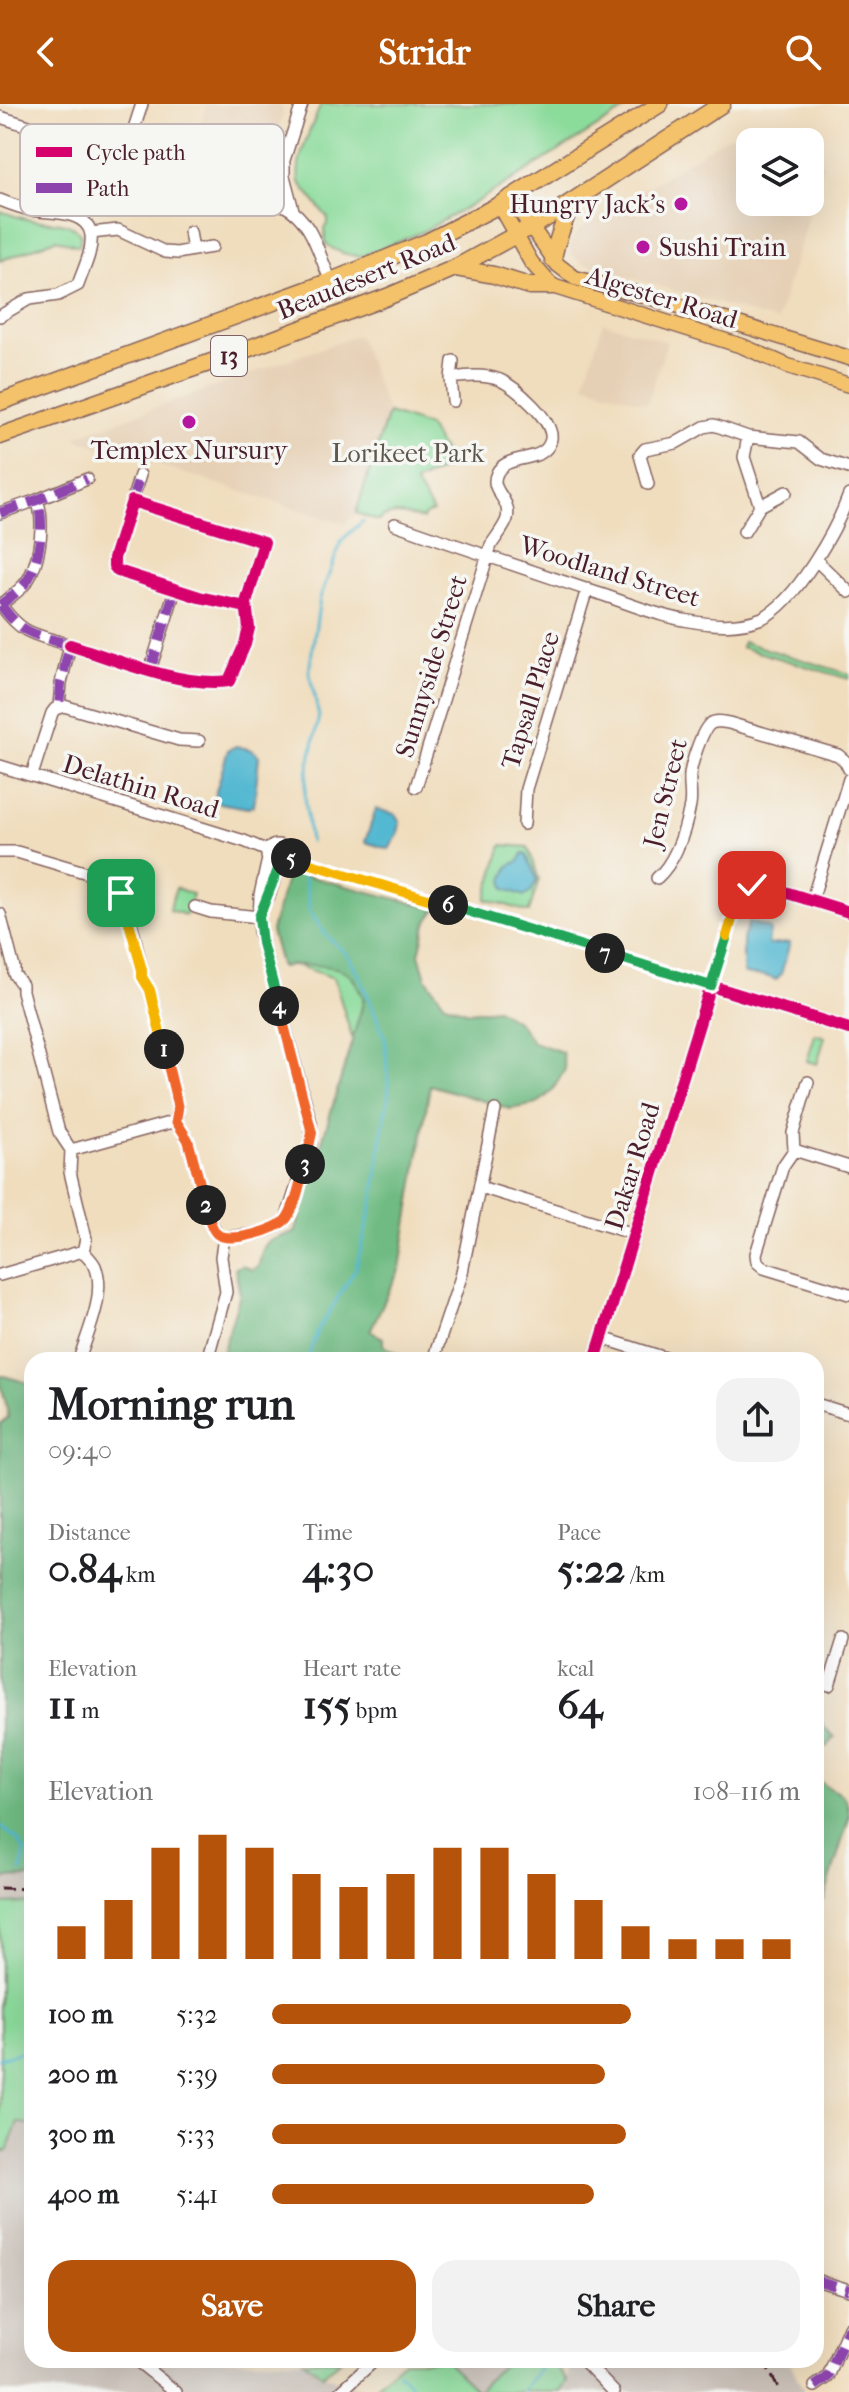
<!DOCTYPE html>
<meta charset="utf-8">
<style>
:root{--surface:#fff;--page:#f2f2f2;--text:#202124;--muted:#757577;--accent:#b45309}
body{margin:0;font-family:"IM FELL French Canon",serif;background:var(--page);color:var(--text);height:100vh;display:flex;flex-direction:column;font-size:30px;white-space:nowrap}
*{box-sizing:border-box;margin:0}
p{font-size:26px;color:var(--muted)}
.icon{flex:none;width:44px;height:44px;fill:none;stroke:currentColor;stroke-width:2;stroke-linecap:round;stroke-linejoin:round}
.map{position:relative;flex:1;overflow:hidden}
.side{position:absolute;left:24px;top:1248px;width:800px;height:1016px;display:flex;flex-direction:column;background:var(--surface);border-radius:24px;box-shadow:0 8px 32px #0002}
.side>*{flex:none}
.buttons{position:absolute;left:736px;top:24px;display:grid;gap:16px}
.buttons a{display:grid;place-items:center;width:88px;height:88px;border-radius:16px;background:var(--surface);box-shadow:0 8px 32px #0002;font-size:40px}
.pin{position:absolute;display:grid;place-items:center;width:68px;height:68px;color:#fff;margin:-34px;border-radius:16px;box-shadow:0 4px 12px #0006}
.km{position:absolute;width:40px;height:40px;margin:-20px;border-radius:50%;background:#222;color:#fff;font-size:22px;line-height:40px;text-align:center}
.round{display:grid;place-items:center;flex:none;width:84px;height:84px;border-radius:24px;background:var(--page)}
.head{display:flex;align-items:center;justify-content:space-between;height:136px;padding:0 24px}
h1{font-size:44px;font-weight:700;line-height:60px}
.figures{display:grid;grid-template-columns:repeat(3,1fr);gap:12px;height:136px;padding:8px 24px}
.figures div{display:grid;align-content:center}
.figures b{font-size:40px;font-weight:700}
.figures small{font-size:22px;font-weight:400}
.figures p{font-size:22px}
.chart{height:224px;padding:16px 24px}
.chart p{display:flex;justify-content:space-between}
.chart svg{width:100%;height:144px;margin-top:8px;stroke:var(--accent);stroke-width:6}
.action{display:flex;gap:16px;margin-top:auto;padding:16px 24px}
.action a{flex:1;height:92px;border-radius:24px;background:var(--accent);color:#fff;font-size:32px;font-weight:700;line-height:92px;text-align:center}
.action a+a{background:var(--page);color:var(--text)}
ul{padding:0 24px;list-style:none;font-size:26px}
li{display:grid;grid-template-columns:128px 96px 1fr;align-items:center;height:60px}
li i{height:20px;border-radius:10px;background:var(--accent)}
header{display:flex;justify-content:space-between;align-items:center;height:104px;padding:0 24px;background:var(--accent);color:#fff;font-size:36px;font-weight:700}
.map>svg:first-child{display:block}
</style>
<header><svg class="icon" aria-label="back" viewBox="0 0 24 24"><path d="M15 5l-7 7 7 7"/></svg>Stridr<svg class="icon" aria-label="search" viewBox="0 0 24 24"><circle cx="10" cy="10" r="6"/><path d="M15 15l6 6"/></svg></header>
<div class="map">
<svg width="849" height="2288" viewBox="0 0 849 2288">
<rect width="100%" height="100%" fill="#f6f6f2"/>
<filter id="ink" filterUnits="userSpaceOnUse"><feTurbulence type="fractalNoise" baseFrequency=".0125" numOctaves="2"/><feDisplacementMap in="SourceGraphic" scale="16" xChannelSelector="R" yChannelSelector="G"/><feConvolveMatrix kernelMatrix="1 2 1 2 8 2 1 2 1" color-interpolation-filters="sRGB"/></filter>
<filter id="wash" filterUnits="userSpaceOnUse"><feTurbulence type="fractalNoise" baseFrequency=".006" numOctaves="4" result="noise"/><feDisplacementMap in="SourceGraphic" scale="32" xChannelSelector="R" yChannelSelector="G"/><feGaussianBlur stdDeviation="1.8" result="paint"/><feColorMatrix in="noise" values="0 0 0 0 0 0 0 0 0 0 0 0 0 0 0 0 0 1.4 0 .05"/><feComposite in="paint" operator="in"/></filter>
<g filter="url(#wash)">
<rect width="100%" height="100%" fill="#f0ddbd"/>
<path fill="#e6d0b5" d="M207,0H278L282,4L283,11L264,70L260,74L256,75L190,55Z
M730,31L754,38H750V98H810V55L824,59L777,217L582,159L571,151L570,139L578,127Z
M603,218L667,238L647,300L584,280Z
M358,231L388,309L356,409L345,420L78,336L77,332Z"/>
<path fill="#ccc2b9" d="M32,1764V1799L0,1800V1767Z
M18,2018L32,2022V2256H303L323,2271L371,2288H0V2046L7,2047Z
M445,2256H507L477,2287Z
M570,2256H789L804,2288H561L568,2277Z"/>
<path fill="#8bdb9b" stroke="#6a7d63" stroke-width="2" d="M321,0H634L470,102L420,129L362,152C348,152 336,148 326,140L324,125L328,120V114L299,78C295,52 312,24 321,0Z
M0,107C10,110 21,115 32,116C50,119 68,115 81,130L79,142L56,135L0,157Z
M388,309L428,322L452,361L415,379L433,408L425,411L423,415C407,411 391,405 378,417L356,409Z
M743,538L849,570V575L741,543Z
M502,741L528,743L539,775L529,808L486,795Z
M295,769L372,864L353,937L334,874L293,860L281,863L271,827L287,772Z
M176,784L193,790L186,811L169,806Z
M815,930L825,933L817,960L807,957Z
M32,1799V2022L18,2018L7,2048L0,2046V1800Z
M303,2256H340L323,2271Z
M403,2256H445L477,2287L507,2256H551L568,2277L561,2288H371Z"/>
<path fill="#70bb83" stroke="#5d6d57" stroke-width="2" d="M295,769L436,805L426,820L419,850L426,874L445,900L469,908L497,905L518,918L533,938L562,948L565,965L552,987L537,1000L510,1005L430,981L400,1164L370,1227L383,1234V1241L400,1251L399,1256H220L240,1190L235,1164L242,1161L252,1166L259,1161C263,1134 270,1136 295,1129L364,896C360,887 355,874 346,868C333,860 295,860 281,863L271,827L287,772Z
M0,1271L32,1280V1773L0,1774V1320L8,1314C8,1298 0,1286 0,1271Z
M816,1605L824,1623L835,1633L827,1643H816Z
M816,1673C830,1692 849,1681 849,1714L824,1796L816,1793Z"/>
<path fill="#53b8d1" stroke="#4e6c7e" stroke-width="2" d="M236,642L252,646L259,652L254,701L248,704L213,698L228,646Z
M376,705L395,710L400,718L398,730L389,745L365,738Z
M523,750H526L537,775L531,788L525,792L505,785L503,776L509,762L519,757Z
M749,818L770,825L768,841L790,839L781,870L776,876C762,868 754,874 743,869V835Z"/>
<g fill="none" stroke-linecap="round" stroke-linejoin="round">
<path stroke="#53b8d1" stroke-width="3" d="M310,738L305,692L307,670L319,612L309,568L320,494L342,436L363,417
M303,765L310,808L325,830L348,852L360,873L385,934L389,990L384,1015L374,1092L356,1164L317,1228L307,1256
M0,1722L17,1735L25,1748L21,1767
M26,1810L32,1826
M0,1954L28,1946L32,1947
M399,2269L418,2288
M523,2288L545,2256"/>
</g>
</g>
<g filter="url(#ink)">
<g fill="none" stroke-linecap="round" stroke-linejoin="round">
<g stroke="#84625e" stroke-width="14">
<path id="minor" d="M0,13L285,102C313,117 318,150 331,177
M125,52L142,0
M284,60V72L293,106
M0,96C10,100 20,104 31,106C49,110 88,105 91,131C93,147 83,166 78,181L58,191L29,195L0,212
M266,96L284,56L302,0
M190,128L193,146L212,143
M91,129L118,126L165,148L177,149L193,146
M453,297L451,274L453,257
M748,333L744,353L760,402
M648,380L640,351L645,345L676,339L704,323L714,321L748,333L799,338L821,355L849,364
M132,397L140,371
M0,409L37,396L87,375
M395,420C460,443 526,465 591,487C621,496 653,511 684,516C710,521 737,524 762,514C796,498 836,426 849,391
M744,428L760,402L786,388
M816,456L849,488
M0,501C10,493 26,483 31,470C40,451 45,416 37,396
M1,501C23,532 35,530 70,541L61,579L59,603
M70,541C115,555 182,584 229,577L245,540L249,524L246,499L264,438L132,397L114,454V462L118,467L199,493L246,503
M150,566L175,486
M0,662L244,737L268,747
M32,671L52,609L55,605L64,602L179,636L199,637
M416,683L491,441C496,433 504,424 507,415C512,394 488,387 497,369C507,348 546,361 551,335C554,317 516,283 500,276C484,270 467,272 451,274
M524,720L526,685L587,485
M267 751a10 10 0 1 1 20 0a10 10 0 1 1-20 0Z
M0,748H17L111,776C129,791 136,843 142,866V873L150,886L175,990L178,1005L176,1017
M287,753L483,811L849,925
M657,774C676,757 685,727 690,702C692,691 689,681 690,671C691,660 702,626 710,620C716,616 723,618 729,619L838,651L845,657L849,665
M812,796L849,675
M195,803L211,808L259,813
M261,803L269,792L280,760
M0,810L14,864V870L22,881V887L59,1028L71,1046
M794,1046L783,1062L756,1150L757,1158L764,1164L849,1190
M794,1046L793,1029L808,978
M794,1046L849,1063
M480,1083L634,1130
M224,1133C245,1132 270,1130 286,1116L311,1038V1019L259,827L260,791L268,755
M83,1147L86,1135L70,1068L71,1046L176,1017L188,1036L211,1119L218,1131L224,1133
M0,1171L83,1147C87,1152 92,1156 95,1162C107,1189 87,1230 79,1256
M602,1234L672,1256
M207,1256L226,1188L221,1153L224,1133
M433,1256L461,1173L495,1006
M595,1256L739,791C746,783 752,781 762,781L849,808
M816,1300L849,1310
M829,1581L843,1536
M816,2176L849,2186
M136,2256L176,2288
M583,2256L614,2288
M815,2282L828,2273L849,2223
M340,2288L375,2256"/>
</g>
<g stroke="#84625e" stroke-width="17">
<path id="major" d="M511,94L558,161L575,174L650,193L849,254
M499,101L531,158L552,182L742,242L788,262L849,281"/>
</g>
<g stroke="#84625e" stroke-width="19">
<path id="highway" d="M553,155C556,134 566,118 570,99
M455,164L494,171L529,182H552
M0,298L331,177L427,138L499,101L660,0
M0,332L220,255L387,193L455,164L545,115L722,0"/>
</g>
<use href="#minor" stroke="#fff" stroke-width="11"/>
<use href="#major" stroke="#f4c26a" stroke-width="14"/>
<use href="#highway" stroke="#f4c26a" stroke-width="16"/>
<path stroke="#4a1f2b" stroke-width="3" stroke-dasharray="12 6" stroke-linecap="butt" d="M0,1784L32,1785
M764,2256L780,2288"/>
<path stroke="#8e44ad" stroke-width="10" stroke-dasharray="20 10" stroke-linecap="butt" d="M132,397L140,371
M0,409L37,396L87,375
M0,501C10,493 26,483 31,470C40,451 45,416 37,396
M1,501C23,532 35,530 70,541L61,579L59,603
M150,566L175,486
M816,2176L849,2186
M815,2282L828,2273L849,2223"/>
<g stroke="#f6f6f2" stroke-width="17">
<path id="cycleway" d="M70,541C115,555 182,584 229,577L245,540L249,524L246,499L264,438L132,397L114,454V462L118,467L199,493L246,503
M287,753L483,811L849,925
M595,1256L739,791C746,783 752,781 762,781L849,808"/>
</g>
<use href="#cycleway" stroke="#d6006c" stroke-width="12"/>
</g>
</g>
<g fill="none" stroke-linecap="round" stroke-linejoin="round" filter="url(#ink)">
<g stroke="#fff" stroke-width="16">
<path id="split-1" d="M121,789L142,866V873L150,886L164,945"/>
</g>
<g stroke="#fff" stroke-width="16">
<path id="split-2" d="M164,945L175,990L178,1005L176,1017L188,1036L206,1101"/>
</g>
<g stroke="#fff" stroke-width="16">
<path id="split-3" d="M206,1101C208,1110 210,1123 217,1130C229,1140 279,1126 287,1114C297,1099 300,1077 305,1060"/>
</g>
<g stroke="#fff" stroke-width="16">
<path id="split-4" d="M279,902L312,1029L305,1060"/>
</g>
<g stroke="#fff" stroke-width="16">
<path id="split-5" d="M279,902L262,839L259,813L280,760L287,753L291,754"/>
</g>
<g stroke="#fff" stroke-width="16">
<path id="split-6" d="M291,754L448,801"/>
</g>
<g stroke="#fff" stroke-width="16">
<path id="split-7" d="M448,801L605,849"/>
</g>
<g stroke="#fff" stroke-width="16">
<path id="split-8" d="M605,849L711,882L727,832"/>
</g>
<g stroke="#fff" stroke-width="16">
<path id="split-9" d="M727,832L739,791L752,781"/>
</g>
<use href="#split-1" stroke="#f5b400" stroke-width="10"/>
<use href="#split-2" stroke="#f0652b" stroke-width="10"/>
<use href="#split-3" stroke="#f0652b" stroke-width="10"/>
<use href="#split-4" stroke="#f0652b" stroke-width="10"/>
<use href="#split-5" stroke="#22a559" stroke-width="10"/>
<use href="#split-6" stroke="#f5b400" stroke-width="10"/>
<use href="#split-7" stroke="#22a559" stroke-width="10"/>
<use href="#split-8" stroke="#22a559" stroke-width="10"/>
<use href="#split-9" stroke="#f5b400" stroke-width="10"/>
</g>
<g fill="#b5179e" stroke="#f6f6f2" stroke-width="3">
<circle cx="681" cy="100" r="8"/>
<circle cx="643" cy="143" r="8"/>
<circle cx="189" cy="318" r="8"/>
</g>
<g text-anchor="middle" stroke-width="7" stroke-linejoin="round" paint-order="stroke">
<rect fill="#f6f6f2" stroke="#7e6067" stroke-width="2" x="211" y="232" width="36" height="40" rx="6"/>
<g font-size="24" font-weight="bold" fill="#4a1f2b">
<text x="229" y="260">13</text>
</g>
<g font-size="26" fill="#4a1f2b" stroke="#f6f6f2" text-anchor="end">
<text x="665" y="109">Hungry Jack's</text>
<text x="659" y="152" text-anchor="start">Sushi Train</text>
<text x="189" y="355" text-anchor="middle">Templex Nursury</text>
</g>
<g font-size="26" fill="#4a1f2b" stroke="#f6f6f2">
<text transform="translate(366 172) rotate(-22)" y="9">Beaudesert Road</text>
<text transform="translate(662 193) rotate(17)" y="9">Algester Road</text>
<text transform="translate(610 467) rotate(17)" y="9">Woodland Street</text>
<text transform="translate(431 562) rotate(-73)" y="9">Sunnyside Street</text>
<text transform="translate(530 596) rotate(-73)" y="9">Tapsall Place</text>
<text transform="translate(141 682) rotate(17)" y="9">Delathin Road</text>
<text transform="translate(665 689) rotate(-76)" y="9">Jen Street</text>
<text transform="translate(632 1062) rotate(-73)" y="9">Dakar Road</text>
</g>
<g font-size="26" fill="#5e574d" stroke="#f6f6f2">
<text x="408" y="358">Lorikeet Park</text>
</g>
</g>
<rect x="20" y="20" width="264" height="92" rx="12" fill="#f6f6f2" stroke="#c2b6b6" stroke-width="2"/>
<rect x="36" y="43" width="36" height="10" fill="#d6006c"/>
<rect x="36" y="79" width="36" height="10" fill="#8e44ad"/>
<g font-size="22" fill="#4a1f2b">
<text x="86" y="56">Cycle path</text>
<text x="86" y="92">Path</text>
</g>
</svg>
<div class="buttons">
<a><svg class="icon" aria-label="layers" viewBox="0 0 24 24"><path d="M12 4l9 5-9 5-9-5zM3 14l9 5 9-5"/></svg></a>
</div>
<div class="pin" style="left:121px;top:789px;background:#1e9e55"><svg class="icon" aria-label="arrive" viewBox="0 0 24 24"><path d="M6 21V4h12l-3 4 3 4H6"/></svg></div>
<div class="pin" style="left:752px;top:781px;background:#d93025"><svg class="icon" aria-label="check" viewBox="0 0 24 24"><path d="M5 12l5 5 9-10"/></svg></div>
<b class="km" style="left:164px;top:945px">1</b>
<b class="km" style="left:206px;top:1101px">2</b>
<b class="km" style="left:305px;top:1060px">3</b>
<b class="km" style="left:279px;top:902px">4</b>
<b class="km" style="left:291px;top:754px">5</b>
<b class="km" style="left:448px;top:801px">6</b>
<b class="km" style="left:605px;top:849px">7</b>
<section class="side">
<div class="head"><div><h1>Morning run</h1><p>09:40</p></div><a class="round"><svg class="icon" aria-label="share" viewBox="0 0 24 24"><path d="M12 15V3M7 8l5-5 5 5M5 13v7h14v-7"/></svg></a></div>
<div class="figures">
<div><p>Distance</p><b>0.84<small> km</small></b></div>
<div><p>Time</p><b>4:30</b></div>
<div><p>Pace</p><b>5:22<small> /km</small></b></div>
</div>
<div class="figures">
<div><p>Elevation</p><b>11<small> m</small></b></div>
<div><p>Heart rate</p><b>155<small> bpm</small></b></div>
<div><p>kcal</p><b>64</b></div>
</div>
<div class="chart"><p><span>Elevation</span>108–116 m</p>
<svg viewBox="0 0 160 44" preserveAspectRatio="none"><path d="M5 44V34M15 44V26M25 44V10M35 44V6M45 44V10M55 44V18M65 44V22M75 44V18M85 44V10M95 44V10M105 44V18M115 44V26M125 44V34M135 44V38M145 44V38M155 44V38"/></svg>
</div>
<ul>
<li><b>100 m</b>5:32<i style="width:68%"></i></li>
<li><b>200 m</b>5:39<i style="width:63%"></i></li>
<li><b>300 m</b>5:33<i style="width:67%"></i></li>
<li><b>400 m</b>5:41<i style="width:61%"></i></li>
</ul>
<div class="action"><a>Save</a><a>Share</a></div>
</section>
</div>
